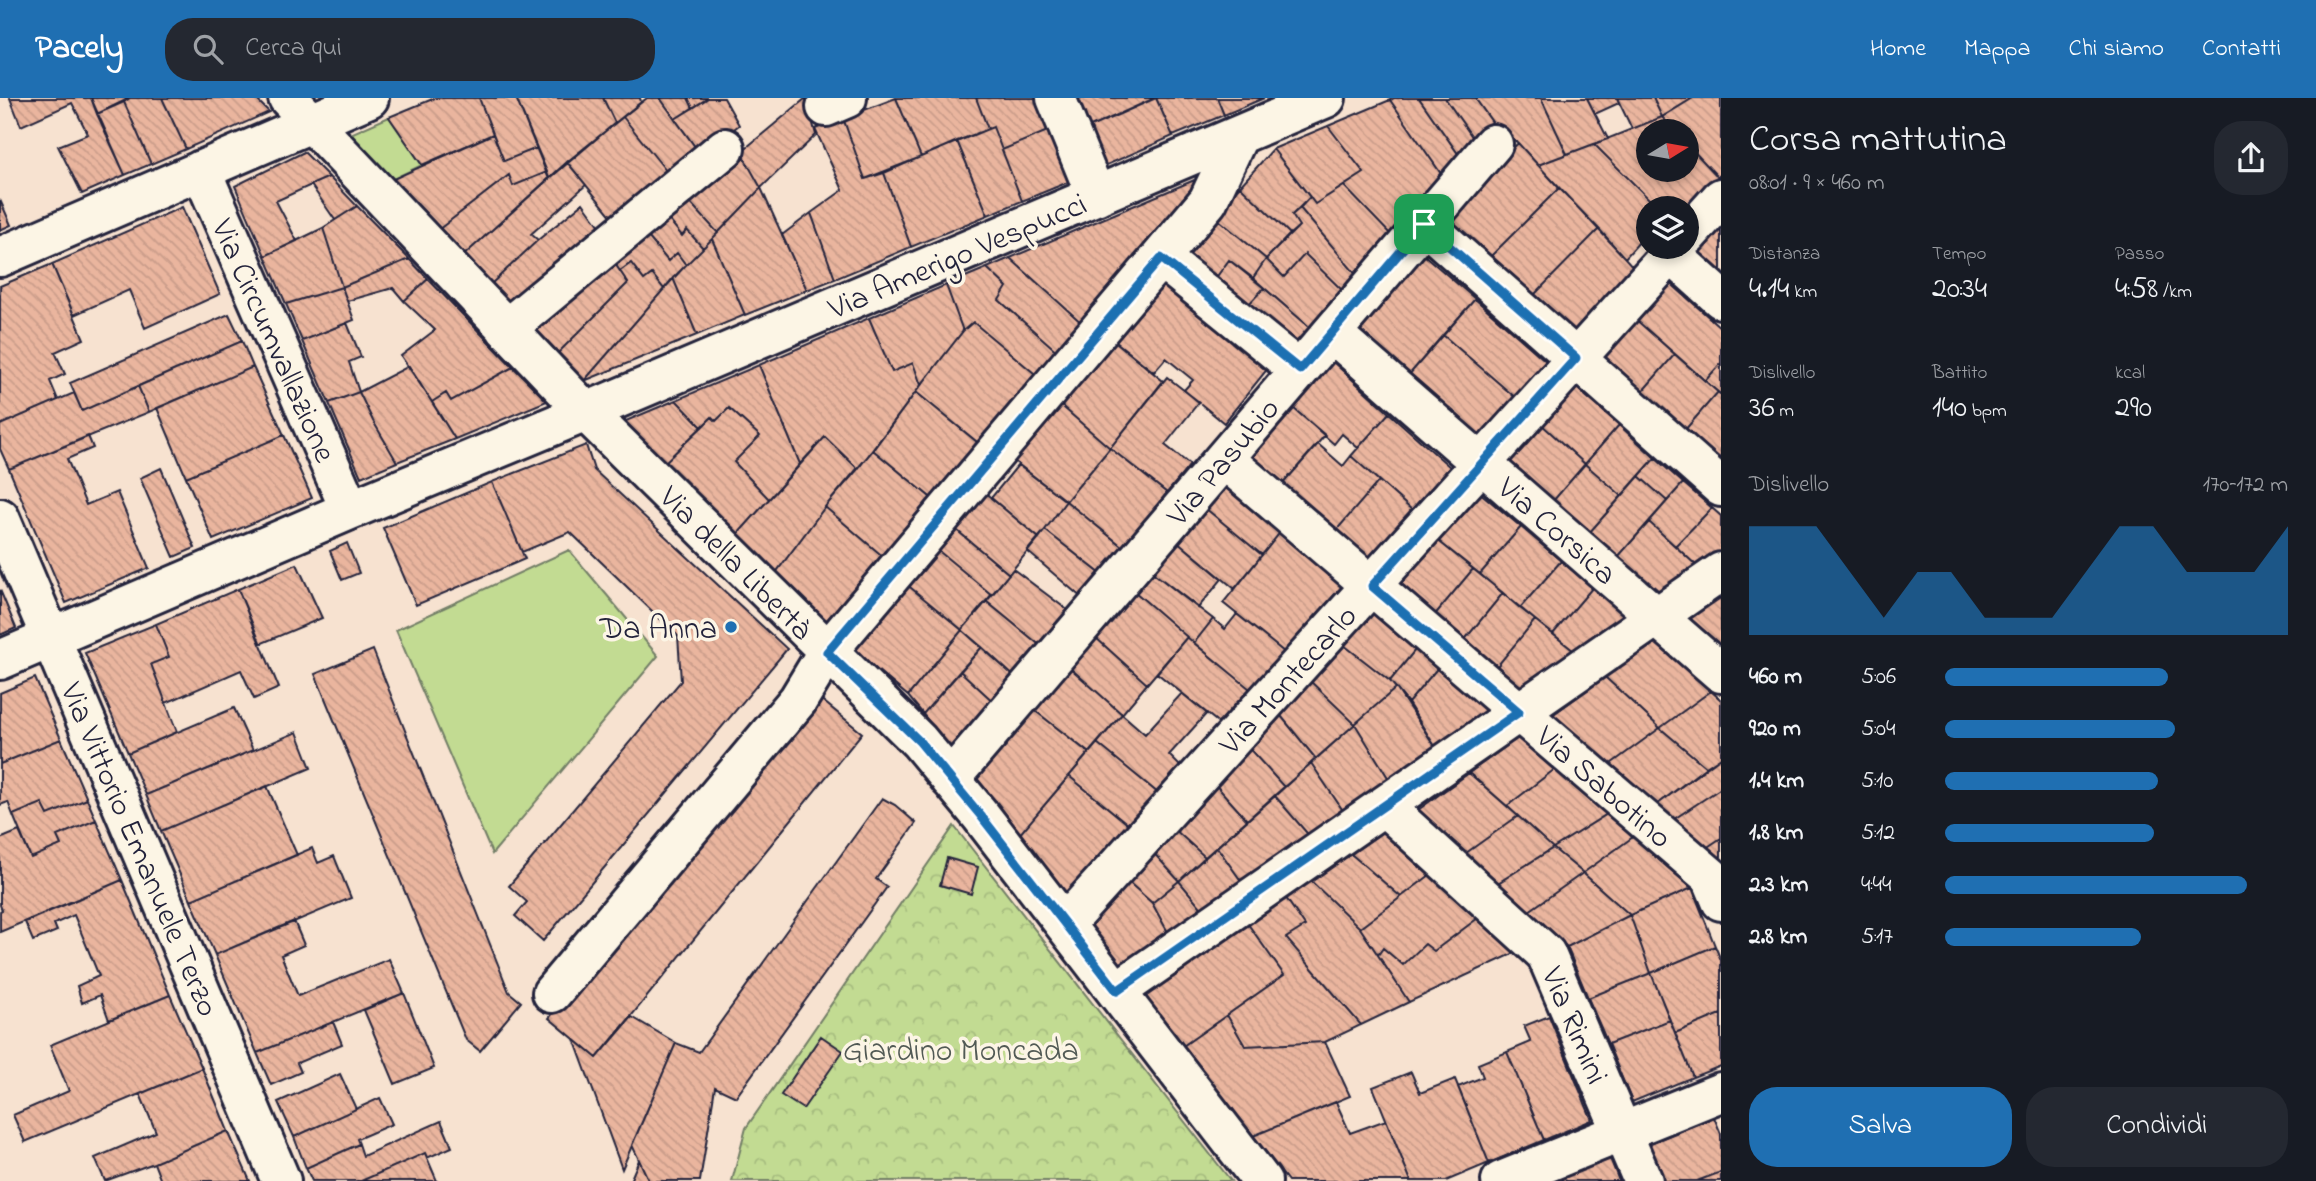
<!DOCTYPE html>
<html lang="it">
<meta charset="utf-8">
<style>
:root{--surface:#171b24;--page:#242831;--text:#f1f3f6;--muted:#9ea1a6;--accent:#1f6fb2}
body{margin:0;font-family:"Indie Flower",sans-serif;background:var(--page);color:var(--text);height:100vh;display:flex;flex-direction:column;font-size:26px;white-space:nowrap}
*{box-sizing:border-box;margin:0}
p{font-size:23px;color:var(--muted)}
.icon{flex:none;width:38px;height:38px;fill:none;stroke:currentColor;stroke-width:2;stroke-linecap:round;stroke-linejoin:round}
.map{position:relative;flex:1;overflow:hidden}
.sheet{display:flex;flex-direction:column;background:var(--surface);width:595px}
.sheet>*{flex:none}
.needle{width:46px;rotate:79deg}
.controls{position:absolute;left:1636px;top:21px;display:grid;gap:14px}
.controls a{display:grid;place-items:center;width:63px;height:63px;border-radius:50%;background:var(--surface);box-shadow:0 4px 10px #0003;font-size:35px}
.pin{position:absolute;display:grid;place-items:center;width:60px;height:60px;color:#fff;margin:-30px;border-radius:14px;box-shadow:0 4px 10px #0006}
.round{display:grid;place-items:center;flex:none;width:74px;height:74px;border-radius:28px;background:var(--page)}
.summary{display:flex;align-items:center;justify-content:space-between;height:119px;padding:0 28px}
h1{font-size:38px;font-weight:600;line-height:52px}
.metrics{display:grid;grid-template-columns:repeat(3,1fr);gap:10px;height:119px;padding:7px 28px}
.metrics div{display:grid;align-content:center}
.metrics b{font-size:30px;font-weight:600}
.metrics small{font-size:19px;font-weight:400}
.metrics p{font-size:19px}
.chart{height:196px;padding:14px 28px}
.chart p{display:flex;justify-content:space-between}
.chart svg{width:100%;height:126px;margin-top:7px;fill:var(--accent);opacity:.7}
.button{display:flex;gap:14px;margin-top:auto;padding:14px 28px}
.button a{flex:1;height:80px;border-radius:28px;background:var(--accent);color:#fff;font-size:28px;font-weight:600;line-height:80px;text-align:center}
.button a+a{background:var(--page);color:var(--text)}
ul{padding:0 28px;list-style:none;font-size:23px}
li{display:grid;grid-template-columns:112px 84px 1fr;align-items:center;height:52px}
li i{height:18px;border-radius:9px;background:var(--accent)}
header{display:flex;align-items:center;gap:42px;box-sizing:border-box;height:98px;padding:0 35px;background:var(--accent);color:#fff}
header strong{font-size:33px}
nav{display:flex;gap:38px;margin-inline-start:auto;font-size:24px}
.search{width:490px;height:63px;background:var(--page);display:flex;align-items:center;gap:18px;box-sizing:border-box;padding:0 24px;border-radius:28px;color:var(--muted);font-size:26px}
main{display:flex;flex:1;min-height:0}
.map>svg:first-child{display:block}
</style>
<header>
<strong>Pacely</strong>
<div class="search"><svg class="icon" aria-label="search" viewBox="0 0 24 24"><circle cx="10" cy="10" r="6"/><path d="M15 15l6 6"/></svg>Cerca qui</div>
<nav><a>Home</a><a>Mappa</a><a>Chi siamo</a><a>Contatti</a></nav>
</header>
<main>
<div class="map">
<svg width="1721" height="1083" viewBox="0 0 1721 1083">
<defs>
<pattern id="forest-crowns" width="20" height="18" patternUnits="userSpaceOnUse" patternTransform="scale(1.75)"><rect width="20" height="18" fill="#c2db92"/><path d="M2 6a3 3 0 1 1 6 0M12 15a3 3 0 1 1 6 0" fill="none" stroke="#a6bc7f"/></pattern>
<pattern id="building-back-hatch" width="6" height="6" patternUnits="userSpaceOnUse" patternTransform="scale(1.75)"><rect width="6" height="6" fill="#eab59e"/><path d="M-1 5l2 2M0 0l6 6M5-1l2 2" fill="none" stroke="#c89b89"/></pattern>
</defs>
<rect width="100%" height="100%" fill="#f7e2d0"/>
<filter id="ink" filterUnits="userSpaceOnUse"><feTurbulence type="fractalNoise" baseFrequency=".0143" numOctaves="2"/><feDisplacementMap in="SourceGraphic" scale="14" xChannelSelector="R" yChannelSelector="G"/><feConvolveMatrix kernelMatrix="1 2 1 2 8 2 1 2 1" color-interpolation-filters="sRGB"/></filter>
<g filter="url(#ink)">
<path fill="#c2db92" stroke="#727e66" stroke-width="2" d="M389,19L422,67L391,82L348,37Z
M569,452L658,558L492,756L396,532Z"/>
<path fill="url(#forest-crowns)" stroke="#727e66" stroke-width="2" d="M954,728L1231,1083H732L746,1030Z"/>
<path fill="url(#building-back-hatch)" stroke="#22223b" stroke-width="2" d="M10,0H91L125,77L82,96L58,48L88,36L72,5L21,28Z
M91,0H130L97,16Z
M130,0H162L186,51L151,66L124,4Z
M162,0H255L269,14L186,51Z
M435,0H479L493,36L422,67L389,19Z
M479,0H516L537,50L504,63Z
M516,0H603L615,25L549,81Z
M603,0H640L641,4L615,25Z
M647,0H660L701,57L671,79L623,19Z
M660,0H688L693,10L675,21Z
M688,0H708L693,10Z
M708,0H724L739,27L701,57L675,21Z
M806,0L816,37L761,90L741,54Z
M896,0L921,59L865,81L843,20Z
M896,0H976L988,31L921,59Z
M976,0H1037L1050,32L1002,52L993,29L988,31Z
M1073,0H1155L1086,31Z
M1156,0L1173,38L1102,69L1086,31Z
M1156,0H1217L1224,17L1173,38Z
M1217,0H1264L1224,17Z
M1394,0H1419L1461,60L1444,80L1390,2Z
M1419,0H1445L1475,43L1461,60Z
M1445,0H1475L1492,24L1475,43Z
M1475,0H1541L1567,56L1538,67L1518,45L1492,24Z
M1541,0H1587L1608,41L1567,56Z
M1587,0H1617L1619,5L1595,16Z
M1617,0H1653L1662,19L1632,31Z
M1653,0H1693L1662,19Z
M1693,0H1721V76L1718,79L1687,46V33H1675L1662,19Z
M1390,2L1444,80L1394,140L1344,88L1364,75L1328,28Z
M124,4L151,66L125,77L97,16Z
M623,19L671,79L617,125L567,64Z
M1662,19L1675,33H1648V72H1687V46L1718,79L1687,112V110H1658L1594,46Z
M843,20L865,81L884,75L911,149L835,181L811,115L843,92L815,31Z
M1328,28L1364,75L1315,106L1273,51Z
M993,29L1022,103L988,117L957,43Z
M1050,32L1071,83L1022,103L1002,52Z
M493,36L504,63L537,50L547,74L513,88L509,77L438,132L391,82Z
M957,43L988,117L911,149L884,75Z
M1518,45L1559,90L1489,160L1447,124Z
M1594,46L1658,110H1648V134L1625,160L1538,67Z
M1273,51L1310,99L1292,117L1299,128L1290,136L1240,88Z
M304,54L329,79L276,103L297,143L265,158L235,88Z
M741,54L761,90L718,135L685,99Z
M567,64L586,87L531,136L538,142L491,186L463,158Z
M547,74L549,81L463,158L438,132L509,77L513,88Z
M1204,78L1084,227L1010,160Z
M329,79L357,108L335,122L311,87Z
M1240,88L1290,136L1266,161L1213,117Z
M1344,88L1394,140L1359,180L1300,110L1310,99L1315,106Z
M761,90L807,192L745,217L712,141Z
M1559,90L1599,131L1533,198L1489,160Z
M685,99L718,135L703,150L687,132L682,138L665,117Z
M0,102L11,127L0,132Z
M583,105L605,135L514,211L491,186L538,142Z
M357,108L409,161L342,189L323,130Z
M182,109L220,196L145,230L129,192L74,217L52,166Z
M1300,110L1359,180L1346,196L1305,156L1284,179L1266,161L1299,128L1292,117Z
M811,115L835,181L807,192L782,137Z
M665,117L682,138L687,132L703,150L686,167L677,155L668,163L644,134Z
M1213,117L1266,161L1253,180L1229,162L1215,181L1181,153Z
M1721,124V178L1694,152Z
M323,130L342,189L286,206L265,158Z
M1599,131L1634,170L1574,234L1533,198Z
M644,134L668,163L677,155L686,167L664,191L652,176L644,182L631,165L620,173L611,160Z
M712,141L745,217L697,237L673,180Z
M1305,156L1346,196L1314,233L1253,180L1266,161L1284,179Z
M1424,157L1475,201L1408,278L1358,234Z
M611,160L628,185L557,256L531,228Z
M1010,160L1084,227L1060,256L999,202L1007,189L987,170Z
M409,161L428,181L404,203L393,190L347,203L342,189Z
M1229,162L1264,190L1247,208L1215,181Z
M631,165L644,182L652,176L664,191L584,283L557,256L628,185L620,173Z
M52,166L84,241L55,254L65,276L50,283L58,302L0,327V188Z
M987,170L1007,189L999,202L1060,256L1040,280L973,224L963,233L946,187Z
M673,180L697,237L584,283L664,191Z
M428,181L513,269L451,303L446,295L432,304L401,258L435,232L404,203Z
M1160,181L1269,269L1224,325L1184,292L1193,282L1166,260L1154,274L1111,240Z
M1667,182L1721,230V265L1705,283L1634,220Z
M946,187L963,233L921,287L913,265L892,274L869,220Z
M342,189L354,222L302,243L286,206Z
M1264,190L1314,233L1299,251L1247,208Z
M1475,201L1547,264L1516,300L1443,237Z
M229,216L242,243L82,313L70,285Z
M869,220L892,274L913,265L921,287L858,371L825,339L800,366L759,267Z
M1634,220L1675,256L1641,295L1601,258Z
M973,224L1040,280L982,348L916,294L963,233Z
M347,225L361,259L349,264L359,294L329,305L302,243Z
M1443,237L1516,300L1480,341L1408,278Z
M1111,240L1163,283L1110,350L1057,304Z
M242,243L253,269L149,314L138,288Z
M1675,256L1718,294L1684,333L1641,295Z
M1333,264L1389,315L1358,350L1342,336L1334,346L1293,310Z
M1721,265V297L1705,283Z
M759,267L800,366L769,401L734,364L760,338L729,310L716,323L712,319L702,329L676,302Z
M409,268L455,341L397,364L373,323L359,294Z
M253,269L284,337L186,379L157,310Z
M513,269L547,303L455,341L432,304L446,295L451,303Z
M1167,279L1199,304L1165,347L1190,367L1167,395L1110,350Z
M1573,287L1619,327L1585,366L1540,325Z
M138,288L149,314L9,371L0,351V327L74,295L82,313Z
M359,294L373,323L397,364L361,379L329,305Z
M916,294L982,348L935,403L873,352Z
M1718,294L1721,297V367L1684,333Z
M676,302L702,329L663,366L621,325Z
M1057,304L1110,350L1066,403L1010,360Z
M729,310L760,338L734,364L769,401L736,438L663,366L712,319L716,323Z
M1293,310L1325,337L1281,388L1250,360Z
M1389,315L1450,369L1412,412L1351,358Z
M1540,325L1585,366L1553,403L1507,362Z
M1619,327L1655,360L1622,398L1585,366Z
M284,337L312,400L213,442L186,379Z
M88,338L93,350L67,361L86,407L117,394L149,470L66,505L9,371Z
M825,339L858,371L825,409L775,476L736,438Z
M1318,346L1343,368L1351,358L1379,383L1334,435L1281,388Z
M586,347L594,372L787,551L543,843L515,818L527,804L509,788L681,583L678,538L570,434L522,454L492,384Z
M1110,350L1167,395L1123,449L1066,403Z
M873,352L935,403L886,461L825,409Z
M1655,360L1683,385L1667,403L1639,378Z
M1585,366L1622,398L1589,435L1553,403Z
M1018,367L1066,403L1039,440L991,400Z
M161,370L195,450L174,459L140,380Z
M1639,378L1667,403L1617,460L1589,435Z
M1379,383L1412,412L1367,464L1334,435Z
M492,384L525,461L416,507L383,430Z
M1227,385L1282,432L1262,457L1205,410Z
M1683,385L1712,410L1675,448L1649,424Z
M983,393L1039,440L1009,476L953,429Z
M1478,393L1521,429L1480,476L1436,441Z
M1066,403L1123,449L1101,476L1045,432Z
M825,409L886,461L829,528L775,476Z
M1205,410L1262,457L1235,491L1177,443Z
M1712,410L1721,418V453L1698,469L1675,448Z
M1649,424L1698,469L1659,497L1617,460Z
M953,429L1009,476L992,497L935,450Z
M1521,429L1561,463L1520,510L1480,476Z
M1045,432L1101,476L1082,500L1027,453Z
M1282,432L1345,485L1284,554L1223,505Z
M1436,441L1473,471L1433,519L1396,487Z
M1177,443L1222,481L1198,510L1151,473Z
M347,445L359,475L342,482L330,453Z
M935,450L992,497L962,532L905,485Z
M1561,463L1593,489L1553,536L1520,510Z
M297,466L322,520L260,546L238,491Z
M1013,471L1070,514L1042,549L986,503Z
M1473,471L1503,495L1462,545L1433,519Z
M1151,473L1213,521L1194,545L1134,493Z
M905,485L962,532L908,598L851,550Z
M1593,489L1632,522L1579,557L1553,536Z
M238,491L279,590L254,601L241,572L166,605L151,566L169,559L156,526Z
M0,492L16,530L0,537Z
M1134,493L1187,539L1147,586L1095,539Z
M1503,495L1535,522L1494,572L1462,545Z
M1721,498V551L1688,520Z
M986,503L1042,549L1017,581L962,532Z
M1374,507L1419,547L1390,583L1340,544Z
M1237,516L1284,554L1250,591L1194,545L1213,521L1225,531Z
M1535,522L1579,557L1521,596L1494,572Z
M156,526L169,559L151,566L177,634L128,655L85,555Z
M962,532L982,549L923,616L908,598Z
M1095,539L1147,586L1122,616L1069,569Z
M1187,539L1250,591L1220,626L1157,575Z
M1654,543L1711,593L1660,630L1605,579Z
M1340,544L1390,583L1396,590L1355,626L1307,580Z
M1419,547L1441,566L1408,605L1390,583Z
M982,549L1017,581L996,606L960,573Z
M373,552L509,894L521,904L480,953L466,942L315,576Z
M1441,566L1496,614L1438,653L1408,605Z
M1069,569L1122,616L1089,655L1033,611Z
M960,573L996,606L955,656L923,616Z
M1605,579L1660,630L1608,668L1551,618Z
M35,580L61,641L0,666V595Z
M1307,580L1355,626L1316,661L1277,613Z
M1396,590L1438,653L1392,686L1355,626Z
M1711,593L1721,602V659L1706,669L1660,630Z
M1182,595L1207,615L1169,657L1181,669L1158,695L1097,645L1122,616L1145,636Z
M818,599L862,635L597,960L549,920Z
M234,610L253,652L146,697L128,655Z
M1033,611L1089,655L1019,737L974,680Z
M1277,613L1316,661L1284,689L1246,647Z
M1355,626L1392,686L1346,717L1311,665Z
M1660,630L1706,669L1654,709L1608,668Z
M297,634L311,670L161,733L146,697Z
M1519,639L1555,671L1507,708L1469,675Z
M61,641L87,701L48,717L42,705L13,717L8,704L0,707V666Z
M1097,645L1158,695L1129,727L1069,678Z
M1246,647L1284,689L1247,722L1213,684Z
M1721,659V690L1671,723L1654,709Z
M1311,665L1346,717L1312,741L1275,698Z
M1555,671L1607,716L1553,750L1507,708Z
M1469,675L1518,718L1466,755L1418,712Z
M1069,678L1129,727L1067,797L1019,737Z
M1213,684L1247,722L1205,759L1172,729Z
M267,688L297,757L191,802L161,733Z
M1721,690V740L1703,752L1671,723Z
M1275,698L1312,741L1244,787L1217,749Z
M882,700L895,707L916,725L876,781L887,789L736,999L715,989L700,1083H649L632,1047L676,945L699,954Z
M87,701L96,722L57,738L61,747L31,760L13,717L42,705L48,717Z
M1607,716L1633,739L1583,775L1553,750Z
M1518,718L1553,750L1498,785L1466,755Z
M96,722L122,782L0,834V813L2,812L0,807V741L19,733L31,760L61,747L57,738Z
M1172,729L1205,759L1179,783L1151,752Z
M1382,734L1430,777L1401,799L1351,756Z
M1633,739L1692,790L1630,817L1583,775Z
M1721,740V767L1703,752Z
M1217,749L1244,787L1205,814L1179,783Z
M312,750L318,765L334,758L351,800L215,857L191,802Z
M1553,750L1583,775L1529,813L1498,785Z
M1151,752L1179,783L1152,805L1125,781Z
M1351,756L1401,799L1360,830L1311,783Z
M947,760L978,769L971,796L940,787Z
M1583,775L1630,817L1567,849L1529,813Z
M1430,777L1478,820L1434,853L1425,846L1403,867L1383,850L1378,857L1360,830Z
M1125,781L1152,805L1170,838L1120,872L1085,825Z
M122,782L170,897L109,922L100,897L82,905L77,888L99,878L74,817L54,826L57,833L33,843L25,824Z
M1179,783L1205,814L1170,838L1152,805Z
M1311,783L1360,830L1409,904L1361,927L1286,840L1305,828L1286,800Z
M1692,790L1715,848L1651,875L1630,817Z
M1286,800L1305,828L1286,840L1361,927L1325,944L1245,948L1227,917L1284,877L1248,826Z
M1630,817L1651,875L1588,900L1567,849Z
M1478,820L1517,854L1409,904L1378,857L1383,850L1403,867L1425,846L1434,853Z
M294,823L304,847L281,857L298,898L389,861L404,895L257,955L215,857Z
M1248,826L1284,877L1183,948L1144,898Z
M1715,848L1721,862V916L1675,935L1651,875Z
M1651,875L1670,922L1608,946L1588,900Z
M404,895L434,970L395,986L364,912Z
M170,897L202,970L25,1044L13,1017L69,993L50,947Z
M1721,916V968L1693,979L1675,935Z
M1227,917L1245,948L1325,944L1350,998L1253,1038L1183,948Z
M1549,918L1592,1022L1544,1042L1507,954L1531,944L1524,928Z
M632,919L676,945L622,1071L574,941L597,960Z
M1670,922L1693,979L1632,1004L1608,946Z
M333,924L342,946L297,965L301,974L271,987L257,955Z
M821,938L843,953L803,1011L781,997Z
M1507,954L1544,1042L1489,1065L1458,989L1483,979L1478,966Z
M202,970L228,1033L154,1065L105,1083L95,1060L156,1034L140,996Z
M1411,974L1420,995L1455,981L1489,1065L1446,1083H1411L1373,989Z
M340,976L356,1011L294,1039L278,1004Z
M380,1000L392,1026L357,1041L359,1046L306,1070L294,1039Z
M1336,1004L1350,1035L1386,1022L1411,1083H1288L1253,1038Z
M1714,1019L1721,1036V1074L1697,1083H1660L1645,1047Z
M441,1023L452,1049L427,1060L425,1055L361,1083H312L306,1070L359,1046L363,1058Z
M228,1033L250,1083H161L154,1065Z
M425,1055L437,1083H361Z
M1609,1058L1619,1083H1562L1561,1078Z
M639,1062L649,1083H630Z
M1721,1074V1083H1697Z"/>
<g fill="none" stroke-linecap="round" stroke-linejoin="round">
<g stroke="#22223b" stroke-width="44">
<path id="minor" d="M288,0L586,314L919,643L981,718L1262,1083
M1056,0L1096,98
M826,9L847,0
M201,72L350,412
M1424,126L1721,389
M1687,138L1721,100
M1671,156L1721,201
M0,159L369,0
M1161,160L1299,272
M506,231L725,50
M1332,235L1721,575
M1224,361L1711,779L1721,803
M0,420L281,1083
M0,562L350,412L586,314L1326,0
M950,681L1493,46
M1384,708L1546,856L1643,1083
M1065,826L1677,149
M1117,893L1721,474
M552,895L798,602L827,554L1208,103L1239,37
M1501,1083L1721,994"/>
</g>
<use href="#minor" stroke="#fcf5e5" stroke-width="38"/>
</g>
</g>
<g fill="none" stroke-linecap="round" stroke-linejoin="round" filter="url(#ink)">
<g stroke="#fff" stroke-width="14">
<path id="route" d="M1424,126L1576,260L1372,488L1519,614L1117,893L981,718L919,643L827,554L1161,160L1300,272Z"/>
</g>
<use href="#route" stroke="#1f6fb2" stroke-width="9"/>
</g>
<circle fill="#1f6fb2" stroke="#fcf5e5" stroke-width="2.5" cx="731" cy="529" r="7"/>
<g text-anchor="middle" stroke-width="7" stroke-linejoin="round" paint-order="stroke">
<g font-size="32" fill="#22223b" stroke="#fcf5e5">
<text transform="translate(957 157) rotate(-23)" y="11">Via Amerigo Vespucci</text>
<text transform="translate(275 242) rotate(66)" y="11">Via Circumvallazione</text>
<text transform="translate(1222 363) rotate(-50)" y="11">Via Pasubio</text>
<text transform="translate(1558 432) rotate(41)" y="11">Via Corsica</text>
<text transform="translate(737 464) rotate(45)" y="11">Via della Libertà</text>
<text transform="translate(1287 581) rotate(-48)" y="11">Via Montecarlo</text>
<text transform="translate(1605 688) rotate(41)" y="11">Via Sabotino</text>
<text transform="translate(141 751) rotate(67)" y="11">Via Vittorio Emanuele Terzo</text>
<text transform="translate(1576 927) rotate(67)" y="11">Via Rimini</text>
</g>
<g font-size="32" fill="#22223b" stroke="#fcf5e5" text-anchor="end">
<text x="717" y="540">Da Anna</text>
</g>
<g font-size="32" fill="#525a55" stroke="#fcf5e5">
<text x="961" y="962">Giardino Moncada</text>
</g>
</g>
</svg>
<div class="controls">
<a><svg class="needle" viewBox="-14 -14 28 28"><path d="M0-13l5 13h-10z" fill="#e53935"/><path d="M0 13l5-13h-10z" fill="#9ea1a6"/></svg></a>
<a><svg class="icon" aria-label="layers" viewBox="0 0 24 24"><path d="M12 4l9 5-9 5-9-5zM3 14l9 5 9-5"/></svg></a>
</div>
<div class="pin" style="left:1424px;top:126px;background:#1e9e55"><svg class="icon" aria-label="arrive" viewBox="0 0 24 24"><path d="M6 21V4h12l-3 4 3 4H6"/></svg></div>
</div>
<section class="sheet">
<div class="summary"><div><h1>Corsa mattutina</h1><p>08:01 · 9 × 460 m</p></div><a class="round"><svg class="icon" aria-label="share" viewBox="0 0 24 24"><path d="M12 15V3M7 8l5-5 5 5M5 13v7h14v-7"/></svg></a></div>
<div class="metrics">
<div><p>Distanza</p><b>4.14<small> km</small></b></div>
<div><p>Tempo</p><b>20:34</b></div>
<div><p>Passo</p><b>4:58<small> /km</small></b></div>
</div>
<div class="metrics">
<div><p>Dislivello</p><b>36<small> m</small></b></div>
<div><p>Battito</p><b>140<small> bpm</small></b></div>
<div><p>kcal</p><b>290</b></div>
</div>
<div class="chart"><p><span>Dislivello</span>170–172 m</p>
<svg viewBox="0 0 160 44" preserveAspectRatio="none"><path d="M0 44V6L10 6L20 6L30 22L40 38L50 22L60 22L70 38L80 38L90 38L100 22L110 6L120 6L130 22L140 22L150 22L160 6V44z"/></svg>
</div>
<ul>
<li><b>460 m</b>5:06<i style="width:65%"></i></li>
<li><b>920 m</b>5:04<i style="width:67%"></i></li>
<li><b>1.4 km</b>5:10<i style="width:62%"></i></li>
<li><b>1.8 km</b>5:12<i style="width:61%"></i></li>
<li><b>2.3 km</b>4:44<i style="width:88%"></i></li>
<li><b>2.8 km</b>5:17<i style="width:57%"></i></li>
</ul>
<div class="button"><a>Salva</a><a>Condividi</a></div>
</section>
</main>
